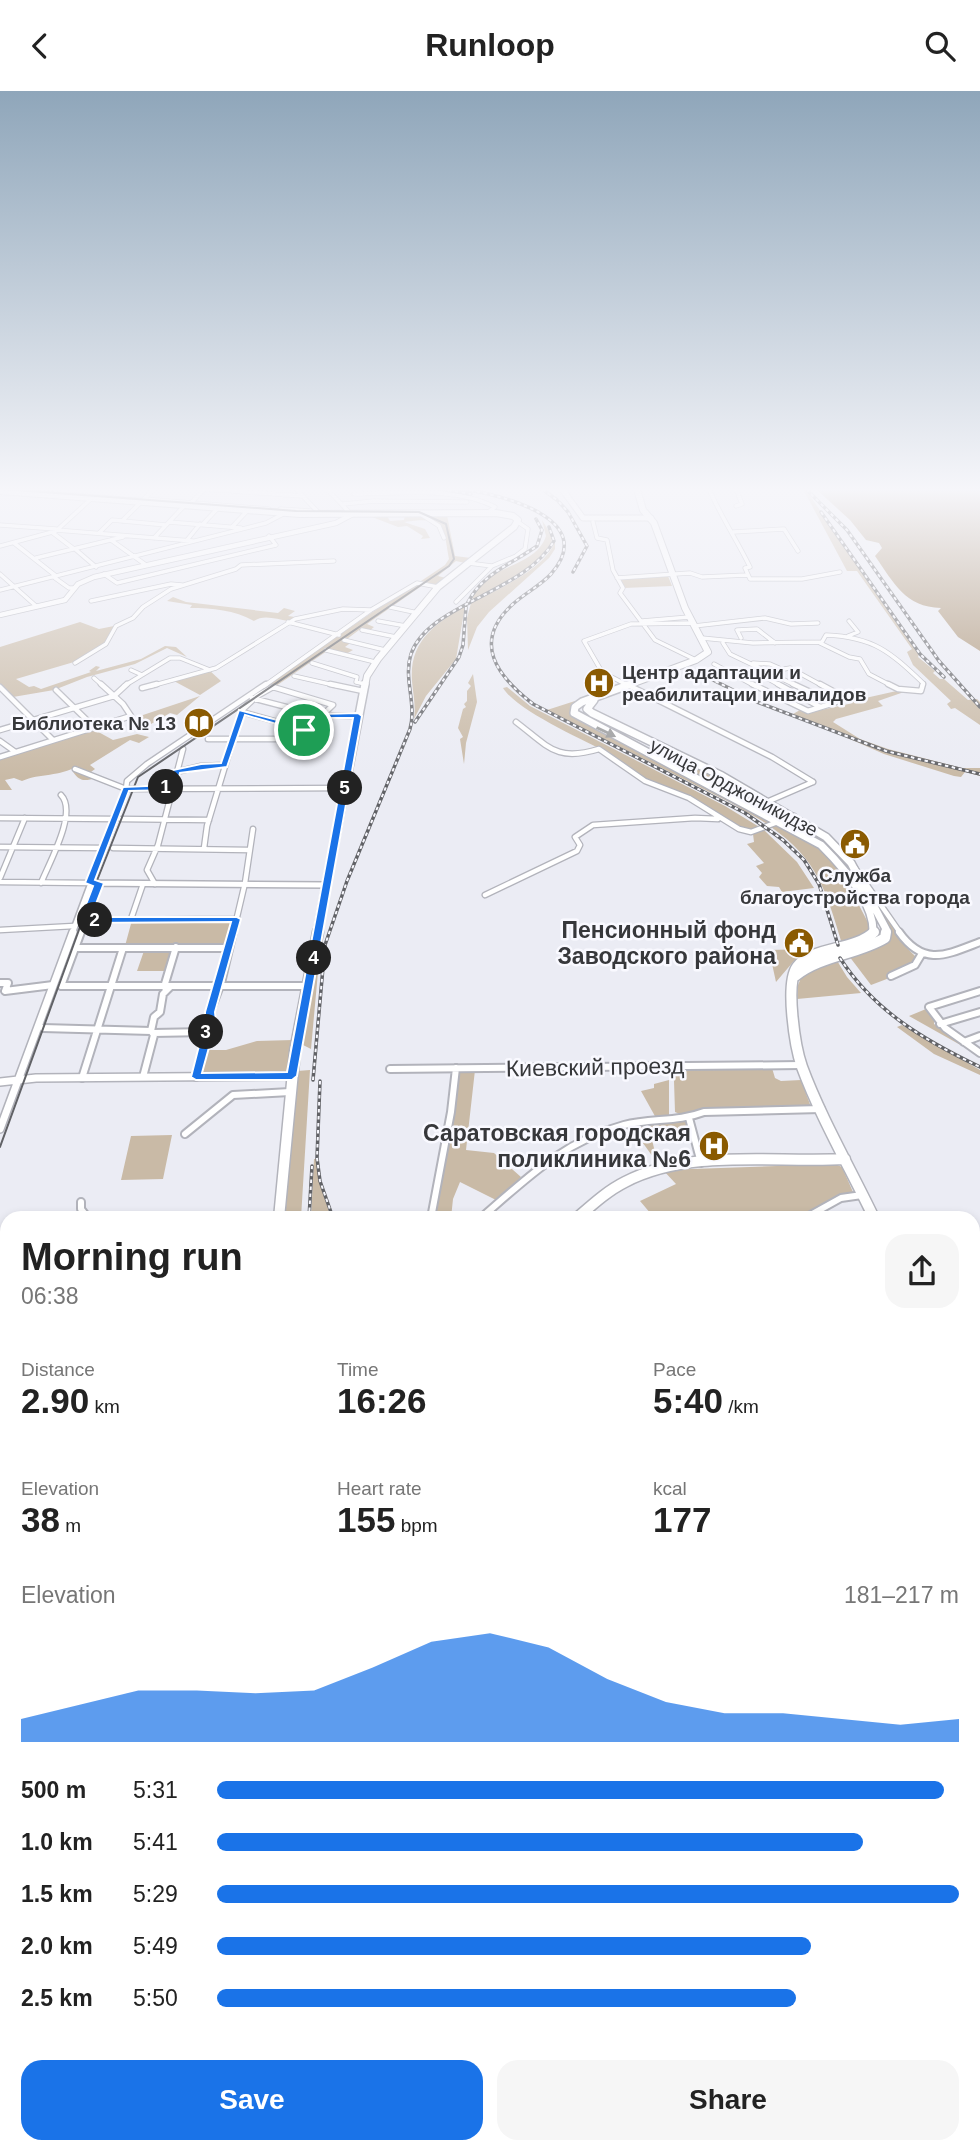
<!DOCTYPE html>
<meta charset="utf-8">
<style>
:root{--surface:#fff;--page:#f6f6f6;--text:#222;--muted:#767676;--accent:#1a73e8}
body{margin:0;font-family:Helvetica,sans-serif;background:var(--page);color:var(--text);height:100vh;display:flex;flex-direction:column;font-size:26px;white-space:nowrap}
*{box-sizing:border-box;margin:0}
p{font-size:23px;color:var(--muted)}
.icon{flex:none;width:38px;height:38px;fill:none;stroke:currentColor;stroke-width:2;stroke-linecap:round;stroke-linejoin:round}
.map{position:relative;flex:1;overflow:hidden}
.details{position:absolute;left:0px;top:1120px;width:980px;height:943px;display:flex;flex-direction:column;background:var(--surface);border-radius:21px 21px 0 0;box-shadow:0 4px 10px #0003}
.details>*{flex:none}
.pin{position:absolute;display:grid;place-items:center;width:60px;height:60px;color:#fff;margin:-30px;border:4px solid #fff;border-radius:50%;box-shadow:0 2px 7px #0007}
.km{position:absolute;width:35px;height:35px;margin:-18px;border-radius:50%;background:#222;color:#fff;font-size:19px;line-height:35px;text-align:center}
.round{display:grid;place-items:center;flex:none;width:74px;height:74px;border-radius:21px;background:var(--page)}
.head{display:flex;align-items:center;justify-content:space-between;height:119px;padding:0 21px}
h1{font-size:38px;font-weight:800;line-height:52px}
.stats{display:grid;grid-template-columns:repeat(3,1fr);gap:10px;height:119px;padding:7px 21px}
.stats div{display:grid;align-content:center}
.stats b{font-size:35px;font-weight:800}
.stats small{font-size:19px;font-weight:400}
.stats p{font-size:19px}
.chart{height:196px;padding:14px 21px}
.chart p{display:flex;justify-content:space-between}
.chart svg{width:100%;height:126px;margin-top:7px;fill:var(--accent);opacity:.7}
.cta{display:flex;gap:14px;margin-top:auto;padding:14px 21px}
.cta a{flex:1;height:80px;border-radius:21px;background:var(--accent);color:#fff;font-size:28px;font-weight:800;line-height:80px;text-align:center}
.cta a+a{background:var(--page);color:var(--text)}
ul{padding:0 21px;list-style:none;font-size:23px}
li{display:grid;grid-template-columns:112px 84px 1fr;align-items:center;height:52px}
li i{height:18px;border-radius:9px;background:var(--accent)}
header{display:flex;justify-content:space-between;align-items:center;height:91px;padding:0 21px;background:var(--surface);font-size:32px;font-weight:800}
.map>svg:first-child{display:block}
</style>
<header><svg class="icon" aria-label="back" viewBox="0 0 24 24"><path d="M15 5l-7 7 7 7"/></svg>Runloop<svg class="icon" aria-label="search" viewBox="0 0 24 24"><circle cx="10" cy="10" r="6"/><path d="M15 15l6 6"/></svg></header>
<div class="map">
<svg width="980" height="2063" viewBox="0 0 980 2063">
<rect width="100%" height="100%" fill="#ebecf4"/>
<path fill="#c9baa6" d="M803,398L806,399L919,563L918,566L935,580L933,582L940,588H944L968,609L977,608L980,611V634L955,617L951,618L947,613L951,610L913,574L907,561L912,558L857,480H847Z
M447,424L455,465L471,467L465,472L456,470L438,485L446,487L437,494L421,490L445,474L449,468C443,434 446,425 404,431L425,438L430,447L421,448L423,445L407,435L398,436L372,426L387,425L390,430L404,429L405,425Z
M542,429L552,445C554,471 493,499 472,510C481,473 535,479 546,445Z
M555,450V458L549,467L489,521L477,536L468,559L467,527L471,512C495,500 547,477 555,450Z
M665,484L668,485L672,495L624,497L620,488Z
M417,494H423L367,533L374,536L368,541L359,539L347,548L353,550L345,556L353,559L346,563L327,560L276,595L249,606L374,520Z
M173,506L186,511L278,522L284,517L295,520L288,525L295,526L288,530C277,528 263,523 254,530C234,519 213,517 190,517L192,514L167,510Z
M465,515L456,568L426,605L414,628C416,614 413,603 412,590C409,550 435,533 465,515Z
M80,531L99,538L114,535L111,548L74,571L16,588L29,596L34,595L41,598L91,581L89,580L96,575L100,576L96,580L141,568L165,555L176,556L187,566L167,557L135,573L87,586L54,599L13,606L0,594V556Z
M209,579L221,590L200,604L172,589Z
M473,583L477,611L466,652L464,673L460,648L463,646L458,637L463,618L466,616L464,613L467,610V600L471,595L468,592Z
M507,596L530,615L725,715L761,737C754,739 746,740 739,737C726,731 714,720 702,713C671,695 636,690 610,663C584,649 517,620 503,597Z
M901,599L904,601L878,610L883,615L836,628L833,631L860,648L888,658L962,677H980V685L965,681L961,686L954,685L884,663L793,623L800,619L807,622L853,612L849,608H861Z
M200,605L177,624L170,622L151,633L137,626Z
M575,610L571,621L578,629L689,683L774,729L769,734L731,712L547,619Z
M93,638L113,649L137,643L149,646L139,652L130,649L90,674L95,678L91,681L97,684L96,687C85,690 80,691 73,681L78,678L77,675C60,686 40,682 22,690L14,687L5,689L12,699H0V667Z
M652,655L749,702L745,704L753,708L748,711L651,661L649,657Z
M778,734L819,755L840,778L873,841L842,853C826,800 818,769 771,736Z
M764,739L797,771L814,797L782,801L779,796L767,795L759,786L762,782L756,775L764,772L747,753L754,751L753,743Z
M865,791L906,856L916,866L915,870L892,886L871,894L849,865L888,848Z
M132,829H232L233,831L226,853L221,855H125Z
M145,857L173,858L167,880H137Z
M809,858L812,862L793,871L776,891L769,859Z
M836,868L847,886L861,902L797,908L798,894L804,880Z
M319,870L311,958L301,953Z
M926,918L934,926V933L980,963V965L909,925Z
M902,934L980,979V984L934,963L897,936Z
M293,949L286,982L199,983L206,959H226L257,950Z
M772,977L775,987L781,990L801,989L811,1016L682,1024L675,1021L674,990L668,980L671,978Z
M310,979L301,1127H285L297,980Z
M475,979L466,1059L494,1062L521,1086L496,1109L460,1091L453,1108L451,1127H433L457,980Z
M669,989V1024L656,1027L641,1000L654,997V993Z
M687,1029L692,1038L652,1039L650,1041L658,1073L630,1034Z
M172,1044L163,1088L121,1089L131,1045Z
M314,1068H316L319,1090L331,1127H311Z
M835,1073L842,1076L853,1101L832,1108L801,1127H646L651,1123L640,1110L676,1093L663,1079Z
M980,1410V1992L973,1978V1411Z"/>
<path fill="#aa9274" d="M816,398H980V560L958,546L938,520L941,517C905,516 894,492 875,465L882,457L879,452L866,449L850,429Z"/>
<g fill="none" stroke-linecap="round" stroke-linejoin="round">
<g stroke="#b2b3bb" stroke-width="5">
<path id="minor-far4" d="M205,398L302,405
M296,398L318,421
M327,398L349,421
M709,398C721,426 737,449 750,476L745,477L750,488H802L840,481
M736,398L742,413L736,415
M354,403C398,403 455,395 495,416L487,422
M144,408L269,418
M191,412L204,398
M343,413L374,410L467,411
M280,418L311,420
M422,424L439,435L444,447
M122,430L154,398
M169,431L241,437
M593,431L597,447L607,449L613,479L623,497L620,502L655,549L696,569
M203,433L218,417
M0,434L56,438
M233,435L248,419
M56,439L193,450
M733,441L784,438L798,460
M53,442L74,458
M99,442L112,429L166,434
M154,447L185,414
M111,449L146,474
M187,449L200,433
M14,452L56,485
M0,455L56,440L92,407
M75,458L96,476
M36,467L123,446
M468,472L492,475
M0,483L36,515
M104,483L117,492L276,454L269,445
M55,487L69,497H75
M617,487L690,482L702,486L747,484
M0,499L266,432L285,422
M91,510L171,493L182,494
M456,511L492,475L516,465L525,458L528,438L518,431
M390,516L418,522
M378,530L406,535
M642,530L689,526
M288,531L339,544
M694,535L765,527L791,533L818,532
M362,539L396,546
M848,545L858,541L849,530
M702,547L753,552L822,551L826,544C874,546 890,561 923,592L922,595
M741,547L737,539L757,538L775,552
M344,549L385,559
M723,552L730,563L797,595
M820,552L849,566L860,568L869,583L892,595
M326,559L375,571
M75,572L106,553L116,535L133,527L143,516L171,498L236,478L241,474L334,470
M312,572L357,586L356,591L365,593
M753,572L770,573L779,577
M714,573L755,595
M131,579L142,584
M773,580L790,577L823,595
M735,584L752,579L781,595
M294,585L338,595
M94,587L103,595
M124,595L170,567H180L210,579
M151,595L216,577L295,528L343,518L371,519
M264,595L371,519L417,492L438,496
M629,595L602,581L584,550L631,533L693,532"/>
</g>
<g stroke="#b2b3bb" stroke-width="7">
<path id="minor-far3" d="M330,593L363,600
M626,593L772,666L813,691
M752,593L808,620L834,612L793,593
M778,593L820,616
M820,593L844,606L834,612
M888,593L898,598L921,600L923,593
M0,596L53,649
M142,597L157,593
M56,599L94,636
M252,607L317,624L358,625
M516,631C549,656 556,671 599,658L645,690L689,707L739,738L751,741L794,725
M0,639L114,605L127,593
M208,648H278
M0,650L14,660
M0,666L131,625L123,613L101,593
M75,678L126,698
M176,681L201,675L224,674
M126,698L127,690L147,673L266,593
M126,698L345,697
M769,710L813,691
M0,727L115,728
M121,728L209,729
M0,756L104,757
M113,757L249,759
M204,757L207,735L242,619L257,605L273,596L333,614L307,639L242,621
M855,777L901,843
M0,787L25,727
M0,791L90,792
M41,792C49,772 78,721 61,704
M155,793L147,779L158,754L183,658
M485,804L577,760L580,754L575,746L593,734L695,727L718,728
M131,828L143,793
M85,829L237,828
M0,839L74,835
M80,843L99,792
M233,843L245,792L253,738"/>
</g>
<g stroke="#b2b3bb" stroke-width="10">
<path id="minor-far2" d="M81,841L61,895H308
M899,841C924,876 946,864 980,851
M75,857H229
M891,885L915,874L921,864
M0,892H8L5,900L53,894
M164,896L176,856
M980,900L929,916L945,937L980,962
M940,933L980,921
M43,937L151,940
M153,942L207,941
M964,951L980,945
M390,978L801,974
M143,986L154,944L151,940L154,926L160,921L163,903L170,896
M196,986L211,931L210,921L221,892L233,841
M82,987L123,857
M689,1027L701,1072
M185,1043L233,1004L290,1001
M81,1111V1118L88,1127
M431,1127L451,1021L456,977
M481,1127C527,1087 564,1050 624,1034C651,1027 678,1031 704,1021L821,1018
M805,1127L841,1107L862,1104"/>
</g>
<g stroke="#b2b3bb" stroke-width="11">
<path id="minor-far1" d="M973,1158L980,1159
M0,1184H7
M0,1276H7"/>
</g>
<g stroke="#b2b3bb" stroke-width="13">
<path id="minor" d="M0,1933H7
M363,2056V2063"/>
</g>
<g stroke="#b2b3bb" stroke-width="6">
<path id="tertiary-far3" d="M0,524L65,509L78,493L94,486L336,432L351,424"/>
</g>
<g stroke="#b2b3bb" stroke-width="8">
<path id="tertiary-far2" d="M90,792L327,794
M72,843L126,698"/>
</g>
<g stroke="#b2b3bb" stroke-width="10">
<path id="tertiary-far1" d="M0,991L36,987L292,985
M0,1038L73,841"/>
</g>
<g stroke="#b2b3bb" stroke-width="14">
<path id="tertiary" d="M0,1604H7"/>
</g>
<g stroke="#b2b3bb" stroke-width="7">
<path id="secondary-far1" d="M562,398L583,427H651"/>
</g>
<g stroke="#b2b3bb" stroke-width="18">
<path id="secondary" d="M736,2056L738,2063"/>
</g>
<g stroke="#b2b3bb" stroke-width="8">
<path id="primary-far4" d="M0,400L300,423L496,422L513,425L518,429L514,436L438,496L378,568L367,585L365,595
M626,595L696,569L708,561L685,517L654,432L643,419L637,398"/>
</g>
<g stroke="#b2b3bb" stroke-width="10">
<path id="primary-far3" d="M631,593L582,611L575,616L574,622L821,754C842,775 875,812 873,843
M594,609L587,618L592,622L722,685L826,746L851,772L886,838L885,843
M317,843L365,593"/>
</g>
<g stroke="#b2b3bb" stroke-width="13">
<path id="primary-far2" d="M874,841C855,860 812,855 797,876C785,893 795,956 802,976C820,1025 851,1079 874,1127
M795,885C821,864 857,864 885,847L886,841
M279,1127L295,960L318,841
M577,1127C592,1114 607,1100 625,1091C690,1057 774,1072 845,1068"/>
</g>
<g stroke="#b2b3bb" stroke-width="16">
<path id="primary-far1" d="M973,1329L980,1344
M973,1406L980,1405"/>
</g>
<g stroke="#b2b3bb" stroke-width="18">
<path id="primary" d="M205,2063L206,2056"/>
</g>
<use href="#minor-far4" stroke="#fff" stroke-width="3.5"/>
<use href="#minor-far3" stroke="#fff" stroke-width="4.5"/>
<use href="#minor-far2" stroke="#fff" stroke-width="6"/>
<use href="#minor-far1" stroke="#fff" stroke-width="8"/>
<use href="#minor" stroke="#fff" stroke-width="10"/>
<use href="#tertiary-far3" stroke="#fff" stroke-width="4.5"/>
<use href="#tertiary-far2" stroke="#fff" stroke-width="5"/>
<use href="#tertiary-far1" stroke="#fff" stroke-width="7"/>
<use href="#tertiary" stroke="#fff" stroke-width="10"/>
<use href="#secondary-far1" stroke="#fff" stroke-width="5"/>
<use href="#secondary" stroke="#fff" stroke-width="14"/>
<use href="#primary-far4" stroke="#fff" stroke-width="6"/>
<use href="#primary-far3" stroke="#fff" stroke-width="7"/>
<use href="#primary-far2" stroke="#fff" stroke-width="10"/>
<use href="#primary-far1" stroke="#fff" stroke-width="12"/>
<use href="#primary" stroke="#fff" stroke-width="15"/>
<path stroke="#616266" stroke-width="2" d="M0,1056L96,792L138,686L449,475L454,468L446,433L419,421L296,420L3,398
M0,1292L7,1289"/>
<path stroke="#616266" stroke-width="2.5" d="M377,2056V2063"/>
<g stroke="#616266" stroke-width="3.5">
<path id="rail-far1" d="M441,398L471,403
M463,398C500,404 600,427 551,483C540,495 525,502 513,513C471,551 497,585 533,613L745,722L783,749L804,769L819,793L838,854
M542,398L557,409
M806,398L847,439L939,570L980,616
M559,411L568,421L587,455L573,481
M821,421L920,563L944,586
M468,511C483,482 512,473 537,455L542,439L536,428
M703,584L757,611L886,660L980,683
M415,631L459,566L463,554L466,516
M840,867C874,920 924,949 980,976
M313,989L325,854L347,790L410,638C417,613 403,587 411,563C428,513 524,502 554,450L549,436
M320,990L317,1067L320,1090L333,1127
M309,1127L312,1075"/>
</g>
<g stroke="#616266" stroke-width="5">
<path id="rail" d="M19,2063L21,2056
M264,2063L265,2056
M297,2063L298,2056"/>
</g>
<use href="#rail-far1" stroke="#f9f9ff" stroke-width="2" stroke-dasharray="3.5" stroke-linecap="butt"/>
<use href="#rail" stroke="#f9f9ff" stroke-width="2.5" stroke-dasharray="8" stroke-linecap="butt"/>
</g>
<defs><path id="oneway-solid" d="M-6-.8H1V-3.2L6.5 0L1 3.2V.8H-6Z" transform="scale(1.75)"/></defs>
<use fill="#9b9c9d" href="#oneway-solid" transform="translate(606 641) rotate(26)"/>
<linearGradient id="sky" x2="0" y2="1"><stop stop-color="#8fa6ba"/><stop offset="0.58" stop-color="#f6f6fa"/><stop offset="1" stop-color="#f6f6fa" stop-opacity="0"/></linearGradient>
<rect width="980" height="687" fill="url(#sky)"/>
<path fill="#1a73e8" stroke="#fff" stroke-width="2" fill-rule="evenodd" d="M239,619L304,636L320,623L358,622L362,625L297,985L292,989H196L191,986L205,931V921L231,831L85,832L80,829L93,795L85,792L123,696L169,694L173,679L201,673L221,672ZM245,624L304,641L313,640L325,627H353L287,981L202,982L216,931L215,921L241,828L237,826H91L104,792L95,789L129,700L172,699L176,696L180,682L227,676Z"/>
<defs>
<g id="hospital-disc" transform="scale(1.575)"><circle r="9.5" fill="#8a5a01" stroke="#f9f9ff"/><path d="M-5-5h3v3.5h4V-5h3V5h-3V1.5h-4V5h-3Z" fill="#fff"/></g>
<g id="library-disc" transform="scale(1.575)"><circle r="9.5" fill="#8a5a01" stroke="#f9f9ff"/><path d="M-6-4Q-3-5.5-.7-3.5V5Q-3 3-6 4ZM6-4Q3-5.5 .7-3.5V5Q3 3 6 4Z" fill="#fff"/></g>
<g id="civic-disc" transform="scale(1.575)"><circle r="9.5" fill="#8a5a01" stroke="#f9f9ff"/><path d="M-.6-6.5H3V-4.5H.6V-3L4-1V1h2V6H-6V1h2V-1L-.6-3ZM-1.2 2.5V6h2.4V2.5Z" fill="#fff"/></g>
</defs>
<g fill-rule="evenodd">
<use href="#hospital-disc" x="599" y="592"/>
<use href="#library-disc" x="199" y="632"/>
<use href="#civic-disc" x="855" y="753"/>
<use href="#civic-disc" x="799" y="852"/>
<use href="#hospital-disc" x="714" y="1055"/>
</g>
<g text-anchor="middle" stroke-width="5" stroke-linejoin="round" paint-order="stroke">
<g font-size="19" font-weight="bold" fill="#37383b" stroke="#f9f9ff" text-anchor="start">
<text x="622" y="588">Центр адаптации и<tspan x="622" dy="22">реабилитации инвалидов</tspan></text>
<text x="176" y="639" text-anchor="end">Библиотека № 13</text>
<text x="855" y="791" text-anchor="middle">Служба<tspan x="855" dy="22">благоустройства города</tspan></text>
</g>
<g font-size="19" fill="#37383b" stroke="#f9f9ff">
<text transform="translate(734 696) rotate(28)" y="7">улица Орджоникидзе</text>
</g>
<g font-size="23" font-weight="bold" fill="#37383b" stroke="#f9f9ff" text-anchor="end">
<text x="776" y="847">Пенсионный фонд<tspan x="776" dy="26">Заводского района</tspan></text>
<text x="691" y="1050">Саратовская городская<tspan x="691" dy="26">поликлиника №6</tspan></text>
</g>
<g font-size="23" fill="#37383b" stroke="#f9f9ff">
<text transform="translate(595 976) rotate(-1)" y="8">Киевский проезд</text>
</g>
</g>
</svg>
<div class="pin" style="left:304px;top:639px;background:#1e9e55"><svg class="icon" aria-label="arrive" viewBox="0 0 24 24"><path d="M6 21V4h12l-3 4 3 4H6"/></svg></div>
<b class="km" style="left:166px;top:696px">1</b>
<b class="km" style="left:95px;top:829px">2</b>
<b class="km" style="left:206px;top:941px">3</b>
<b class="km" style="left:314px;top:867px">4</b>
<b class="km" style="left:345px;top:697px">5</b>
<section class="details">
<div class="head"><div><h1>Morning run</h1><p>06:38</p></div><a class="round"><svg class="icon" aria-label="share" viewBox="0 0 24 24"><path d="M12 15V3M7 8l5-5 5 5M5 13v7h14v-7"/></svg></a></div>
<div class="stats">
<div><p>Distance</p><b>2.90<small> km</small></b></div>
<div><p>Time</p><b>16:26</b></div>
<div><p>Pace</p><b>5:40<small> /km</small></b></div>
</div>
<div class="stats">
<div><p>Elevation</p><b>38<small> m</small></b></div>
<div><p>Heart rate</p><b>155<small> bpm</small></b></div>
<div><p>kcal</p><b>177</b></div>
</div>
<div class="chart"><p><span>Elevation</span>181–217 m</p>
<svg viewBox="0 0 160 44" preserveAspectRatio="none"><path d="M0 44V36L10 31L20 26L30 26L40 27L50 26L60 18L70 9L80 6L90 11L100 22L110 30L120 34L130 34L140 36L150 38L160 36V44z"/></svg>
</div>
<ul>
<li><b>500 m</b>5:31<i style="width:98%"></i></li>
<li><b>1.0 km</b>5:41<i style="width:87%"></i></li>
<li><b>1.5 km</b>5:29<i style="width:100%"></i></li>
<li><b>2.0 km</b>5:49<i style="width:80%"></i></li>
<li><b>2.5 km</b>5:50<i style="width:78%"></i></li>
</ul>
<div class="cta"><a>Save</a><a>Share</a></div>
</section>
</div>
